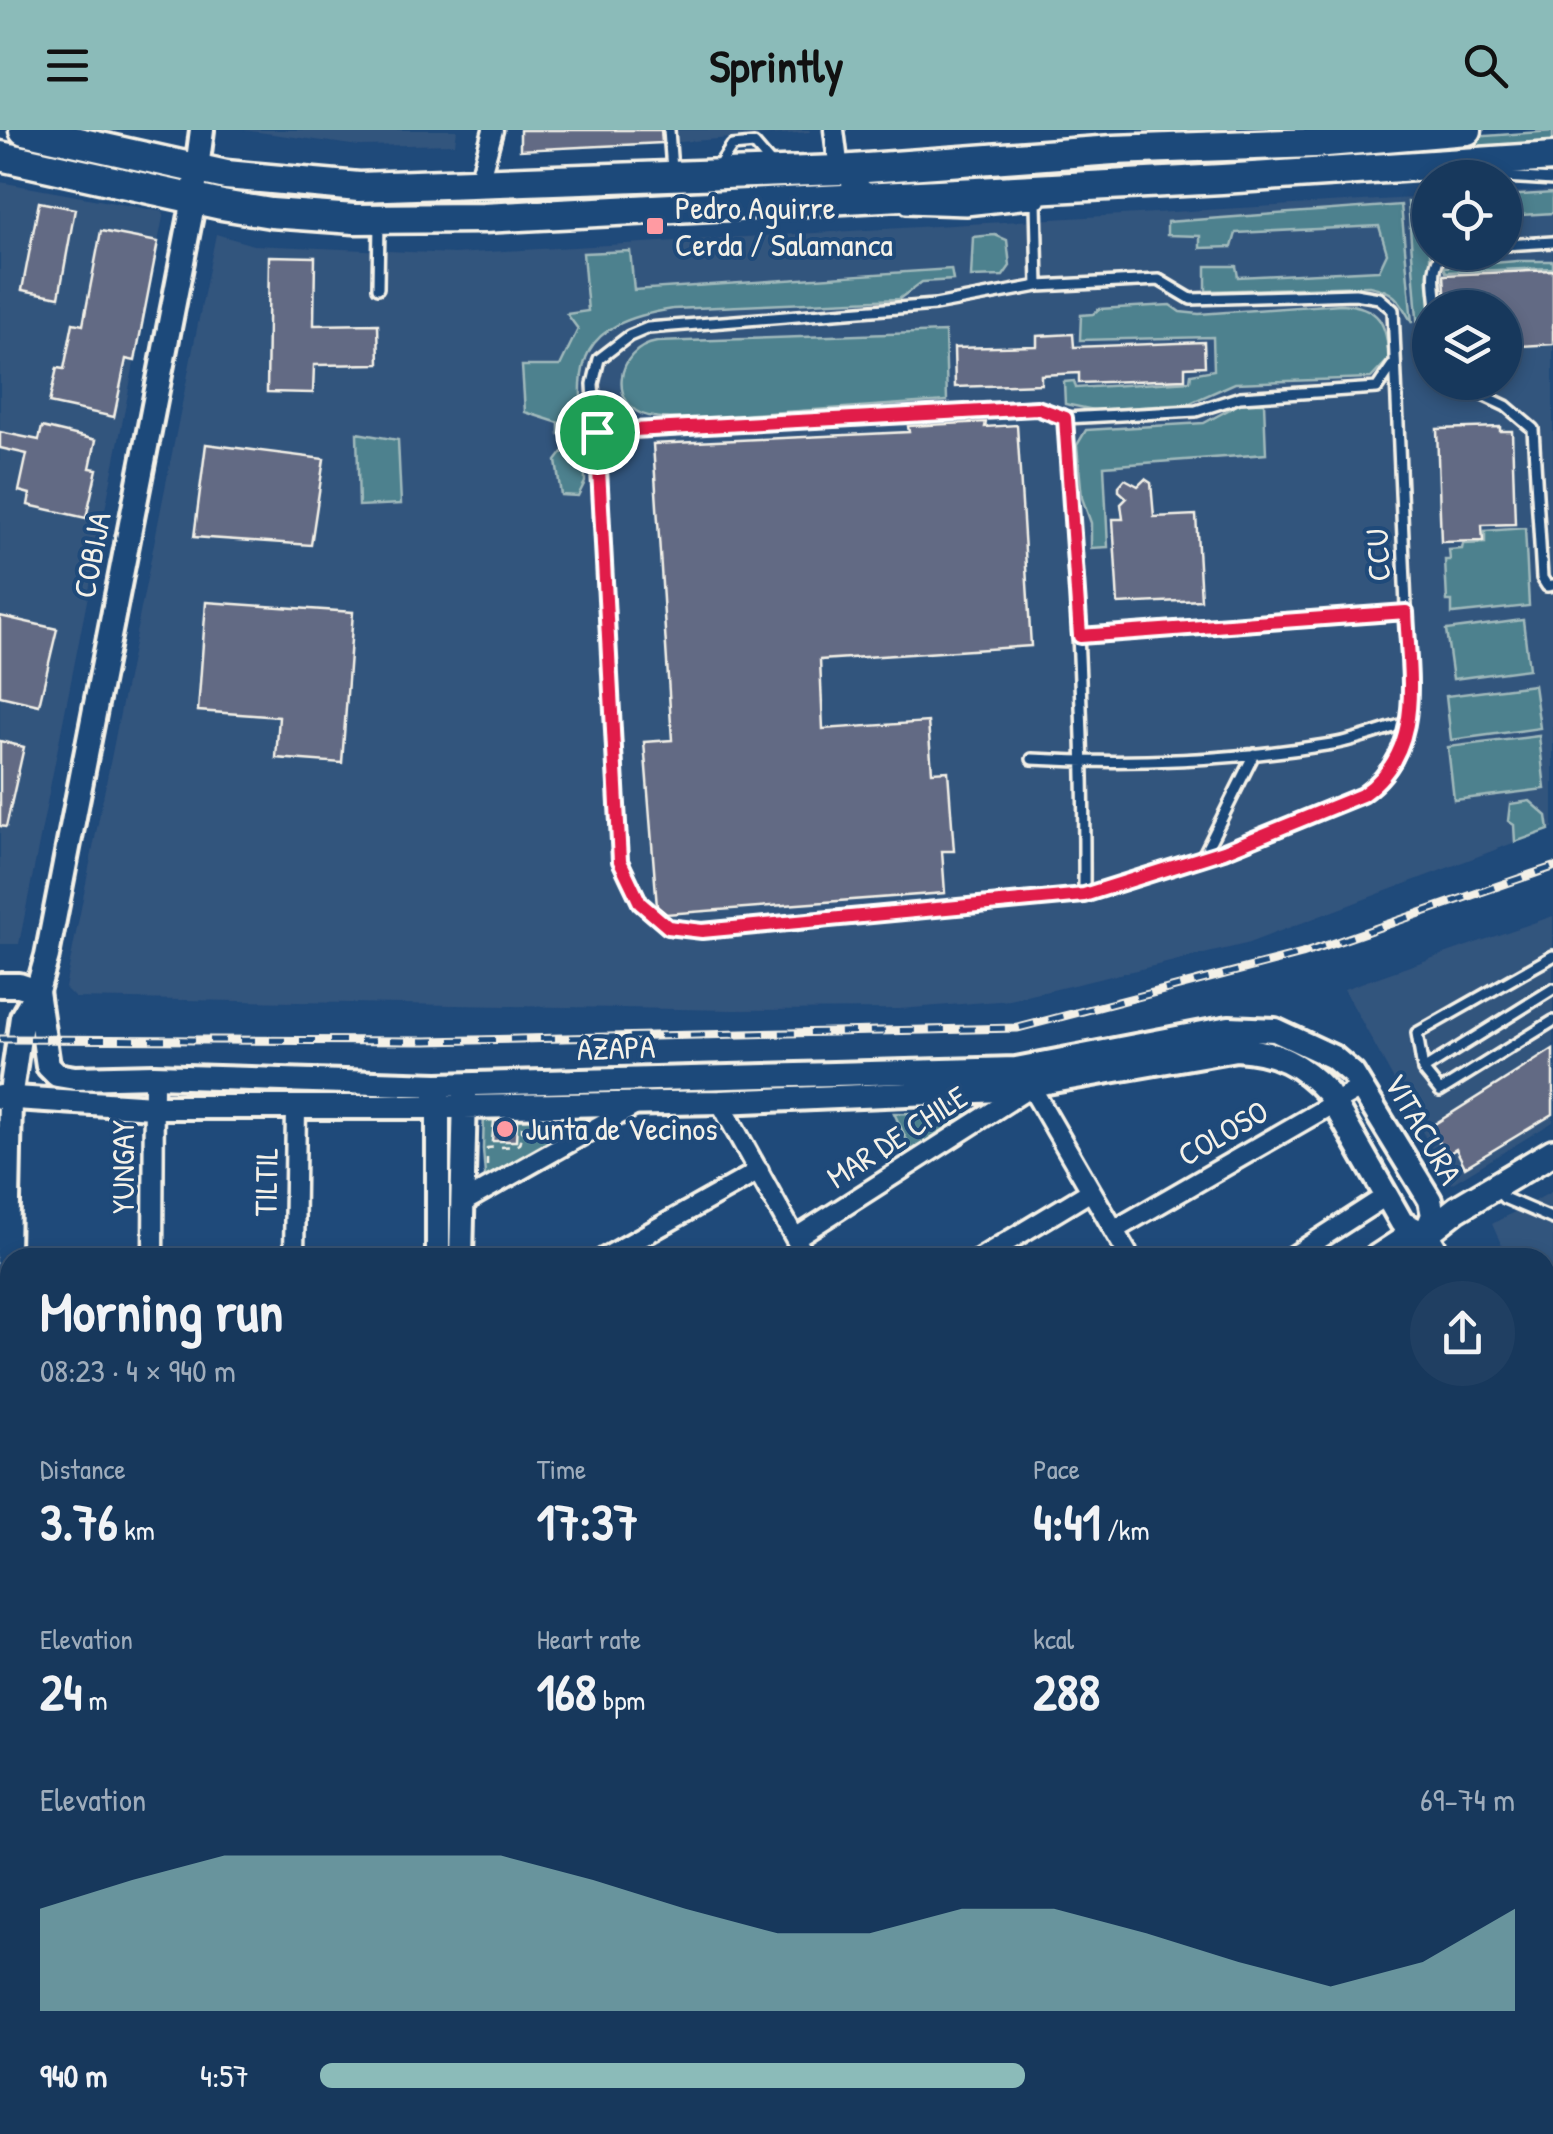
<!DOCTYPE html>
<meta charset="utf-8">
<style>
:root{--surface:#17385c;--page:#203f62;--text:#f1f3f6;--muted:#9eacbb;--line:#365272;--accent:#8bbbb9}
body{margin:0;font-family:"Patrick Hand",sans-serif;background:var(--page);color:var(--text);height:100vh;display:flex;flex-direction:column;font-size:38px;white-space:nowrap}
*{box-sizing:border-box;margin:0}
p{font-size:32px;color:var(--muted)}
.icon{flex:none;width:55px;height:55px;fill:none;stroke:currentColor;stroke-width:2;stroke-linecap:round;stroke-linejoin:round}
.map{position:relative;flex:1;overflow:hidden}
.details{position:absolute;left:0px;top:1118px;width:1555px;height:888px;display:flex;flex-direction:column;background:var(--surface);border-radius:30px 30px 0 0;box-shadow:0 5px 15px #0003,0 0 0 2px var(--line)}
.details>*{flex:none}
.fabs{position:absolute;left:1412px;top:30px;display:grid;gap:20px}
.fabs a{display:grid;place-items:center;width:110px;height:110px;border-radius:50%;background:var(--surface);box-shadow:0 5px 15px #0003,0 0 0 2px var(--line);font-size:50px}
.pin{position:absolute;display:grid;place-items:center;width:85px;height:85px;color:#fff;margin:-42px;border:5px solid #fff;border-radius:50%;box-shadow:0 2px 10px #0007}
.round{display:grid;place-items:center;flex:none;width:105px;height:105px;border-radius:52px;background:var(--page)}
.headline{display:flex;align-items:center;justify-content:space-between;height:170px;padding:0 40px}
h1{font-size:55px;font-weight:800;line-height:75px}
.figures{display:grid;grid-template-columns:repeat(3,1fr);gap:15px;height:170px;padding:10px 40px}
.figures div{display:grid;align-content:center}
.figures b{font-size:50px;font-weight:800}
.figures small{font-size:28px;font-weight:400}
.figures p{font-size:28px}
.chart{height:280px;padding:20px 40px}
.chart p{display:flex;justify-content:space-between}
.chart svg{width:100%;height:180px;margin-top:10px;fill:var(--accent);opacity:.7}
ul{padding:0 40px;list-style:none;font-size:32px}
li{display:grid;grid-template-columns:160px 120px 1fr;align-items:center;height:75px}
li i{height:25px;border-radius:12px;background:var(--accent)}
header{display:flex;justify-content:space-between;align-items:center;height:130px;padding:0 40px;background:var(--accent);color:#111;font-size:45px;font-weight:800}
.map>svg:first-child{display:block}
</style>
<header><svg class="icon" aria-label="menu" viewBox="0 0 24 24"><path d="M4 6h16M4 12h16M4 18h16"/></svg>Sprintly<svg class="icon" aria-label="search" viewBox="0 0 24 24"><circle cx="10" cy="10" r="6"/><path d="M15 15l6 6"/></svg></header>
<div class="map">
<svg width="1553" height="2004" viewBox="0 0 1553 2004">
<rect width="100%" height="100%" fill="#1f4a7a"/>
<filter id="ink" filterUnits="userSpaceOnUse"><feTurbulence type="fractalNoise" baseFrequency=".01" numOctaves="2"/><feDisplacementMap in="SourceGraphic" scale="20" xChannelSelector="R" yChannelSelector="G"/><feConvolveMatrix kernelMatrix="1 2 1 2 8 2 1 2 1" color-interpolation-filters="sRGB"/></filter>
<g filter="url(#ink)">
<path fill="#33547d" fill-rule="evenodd" d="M244,0H457L455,14L359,16Z
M677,0H809L810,2L678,12Z
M0,52L164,82L19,814H0Z
M1553,60V698L1246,814L1010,870L900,879L733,880L75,868L65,858L216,104L253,115L454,124L1430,67V122H1505V63ZM1430,178H1505V252H1430Z
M1553,786V992L1451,1054L1344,859Z
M1553,1061V1157L1545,1154V1128L1507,1127L1492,1094Z
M1553,1737V1866L1545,1854V1742Z"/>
<path fill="#4d818e" stroke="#a0b9bb" stroke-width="2.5" d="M1553,1V15L1461,22L448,76L299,74L230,63V54L1431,10Z
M1553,63V83L1505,86V66Z
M1430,70V230L1421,239L1408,72Z
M1401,75L1412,193C1399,170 1396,161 1369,156L1206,161V136H1236L1238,147L1379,140L1387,123L1379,96L1236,103L1232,117L1200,118V106L1167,105V92Z
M995,105L1007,110L1010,136L1003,146L971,147L973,107Z
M630,121L634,160L951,139L953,150L922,152L899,169L673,179C550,198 586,257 585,352L578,366L561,365L556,331L566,318L564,307L559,304V293L525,282L522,236H560L578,199L567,184L588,181L583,123Z
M1517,131H1553V138L1446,142L1444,137Z
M1341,174C1380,176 1387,194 1389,229L1371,248L1235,253L1188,274L1094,280L1065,274L1064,252L1074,251L1076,258L1190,251L1191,244L1214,240L1213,207L1080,210L1081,185L1093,184L1099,179L1170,175L1180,182L1199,184Z
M945,202L947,271C883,275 819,280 755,284C724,286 679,293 648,286C609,277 614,219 657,212Z
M1241,273H1264L1266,324L1104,336L1108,417L1091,418V393L1082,368L1077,315L1086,300L1204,293Z
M357,303L398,310L401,374L359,376Z
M1525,398L1529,476L1452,484V471H1447L1445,430H1450L1449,420L1462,419L1463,414L1485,413V401Z
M1523,490L1529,539L1453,549L1446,500Z
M1534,555L1540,598L1451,610L1446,566Z
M1539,606L1545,659L1454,670L1448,617Z
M1530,671L1547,686L1549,700L1515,712L1514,695L1508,691L1510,674Z
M484,981H610L486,1058L483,1019Z
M894,983L972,984L913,1023Z"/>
<path fill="#626b84" stroke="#f4f1e8" stroke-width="2.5" d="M520,0H661L662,13L520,20Z
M39,72L75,79L59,167L22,160Z
M101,101L158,112L135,231L126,229L114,287L49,273L57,238L64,239L73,193L83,195Z
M269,126L315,127L314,195L378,194L379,234L314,235L313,263L267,262Z
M1553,140V214L1505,217V178H1446L1444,145Z
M1073,204L1074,217L1204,212L1205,236L1185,237V249L1079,253V243L1041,245V254L955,257L954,218L1037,216V206Z
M986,292L985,297L1017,295L1031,516L820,530L823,599L928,592L932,642L948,641L954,721H942L945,763L666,784L657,777L644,612L672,610L653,314L909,302L908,296Z
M42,297L96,310L90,338L97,339L86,388L28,375L30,364L19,361L27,324L0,318V302L39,310Z
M1500,297V301H1512L1515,394L1482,395L1483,411L1441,412L1437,299Z
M206,314L324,329L311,415L194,407Z
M1125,349L1138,356L1145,349L1151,353L1154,387L1196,385L1201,470L1118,474L1113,389H1123L1121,374L1127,368L1119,361V356Z
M206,472L353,482L342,633L276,628L279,587L198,581Z
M0,486L57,499L39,575L0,566Z
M0,611L24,617L6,697L0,696Z
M1553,919V984L1465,1037L1456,1019L1446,1025L1430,997Z
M494,991H517L516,1011H492Z"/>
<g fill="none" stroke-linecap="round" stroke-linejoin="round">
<g stroke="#f4f1e8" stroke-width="16">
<path id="service" d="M669,0L672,40
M718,37L732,16L754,14L772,35
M1484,41L1504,47L1553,50
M1036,72L1038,156
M906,78L966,80L1040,72
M1505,115L1553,112
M1159,150L1191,169L1355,164L1379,168L1393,180L1410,567C1404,613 1402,637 1362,665L1225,721L1084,765L702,801L668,797L640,773L621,731L593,254L599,229L629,206L648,198L935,175L1038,156Z
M378,158L379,91
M1437,178C1436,159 1429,135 1444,122
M1455,252L1506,276L1533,299L1542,448L1547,456L1553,455
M1065,288C1076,448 1085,605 1084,765
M597,302L1037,278L1065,288L1196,281L1240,267L1377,258L1392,236
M1080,506L1406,483
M1032,629C1129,635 1237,630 1332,614C1357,610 1382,600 1407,593
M1202,728L1254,624
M1553,826L1417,903L1423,940L1553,859
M1423,940L1440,961L1553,891
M1496,1059L1504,1068L1553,1089
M1545,1184L1553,1169"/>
</g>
<g stroke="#f4f1e8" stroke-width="25">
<path id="minor" d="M834,0L839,40L871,67
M479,52L493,0
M720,972L806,1128
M462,1073L636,975
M1114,1100L1362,957
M795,1108L1031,957L1130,1128
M153,1128L154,946
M294,1128L296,978
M604,1128L759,1041
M980,1128L1091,1061
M1290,1128L1386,1066
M0,1263H10
M1545,1364L1553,1360
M1545,1443H1553
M1551,1565L1553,1595
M1545,1664L1553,1706
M0,1844L10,1828
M1545,1905L1553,1919
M0,1935L10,1941
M99,1995L114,2004
M381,1995L396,2004
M1286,1995L1291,2004
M1433,1995L1439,2004
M590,2004L595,1995
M816,2004L832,1995
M1110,2004L1125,1995
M1380,2004L1395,1995"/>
</g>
<g stroke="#f4f1e8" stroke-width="30">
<path id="tertiary" d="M0,855H19L37,861
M0,967L153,977H464L720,972L1001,960L1236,919C1275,921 1302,934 1328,963L1402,1093L1425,1104L1433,1085L1430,1070L1353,944L1333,927L1275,900L1229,898L1016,939L438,955L154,946L75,948L57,945L48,936L37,861
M438,1128V964
M461,1128L465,966
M10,1197L7,1122L10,969L22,887L37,861L47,826L191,85L202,0
M7,1691L10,1657
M249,2004L255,1995"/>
</g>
<g stroke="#f4f1e8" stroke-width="32">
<path id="secondary" d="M1425,1104L1439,1128
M1377,1128L1406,1109L1425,1104L1457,1079L1553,1022
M1545,1201H1553
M0,1689L10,1692
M0,1715L10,1717
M897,1995L903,2004
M929,1995L935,2004"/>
</g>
<g stroke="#f4f1e8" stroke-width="35">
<path id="primary" d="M24,0L226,45L359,57L839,40L1113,20L1315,13L1467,0
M0,26L222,75L271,83L354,89L484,88L1222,49L1553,27"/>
</g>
<path stroke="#f4f1e8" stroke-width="2.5" stroke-dasharray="8 8" stroke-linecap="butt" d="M522,996V1002H543
M487,1036V1018L515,1016L519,1014L522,1002"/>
<use href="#service" stroke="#1f4a7a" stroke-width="9"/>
<use href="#minor" stroke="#1f4a7a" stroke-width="18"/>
<use href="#tertiary" stroke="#1f4a7a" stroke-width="22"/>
<use href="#secondary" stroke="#1f4a7a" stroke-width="25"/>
<use href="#primary" stroke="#1f4a7a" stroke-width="28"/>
<g stroke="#f4f1e8" stroke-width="9">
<path id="rail" d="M0,909L426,911L1018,898L1302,824L1553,737"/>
</g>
<use href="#rail" stroke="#1f4a7a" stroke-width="5" stroke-dasharray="15" stroke-linecap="butt"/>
</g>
</g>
<g fill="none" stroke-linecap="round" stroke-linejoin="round" filter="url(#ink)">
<g stroke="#fff" stroke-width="20">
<path id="route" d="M1037,278L1065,288L1080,506L1406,482C1409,549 1425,621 1362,665L1224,721L1084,765L702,801L668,797L640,773L620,731L597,302Z"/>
</g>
<use href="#route" stroke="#e11d48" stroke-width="12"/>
</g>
<g fill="#ff9aa2" stroke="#1f4a7a" stroke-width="4">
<rect x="645" y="86" width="20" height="20" rx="5"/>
<circle cx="505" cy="999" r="10"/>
</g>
<g text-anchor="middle" stroke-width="8" stroke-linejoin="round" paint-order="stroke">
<g font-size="32" fill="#f4f1e8" stroke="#1f4a7a" text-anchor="start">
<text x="675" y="89">Pedro Aguirre<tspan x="675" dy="37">Cerda / Salamanca</tspan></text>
<text x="525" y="1010">Junta de Vecinos</text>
</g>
<g font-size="32" fill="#f4f1e8" stroke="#1f4a7a">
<text transform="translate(92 425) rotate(-79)" y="11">COBIJA</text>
<text transform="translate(1378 425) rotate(-93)" y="11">CCU</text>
<text transform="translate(616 918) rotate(-2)" y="11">AZAPA</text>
<text transform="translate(1423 999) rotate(60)" y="11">VITACURA</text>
<text transform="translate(1223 1003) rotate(-30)" y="11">COLOSO</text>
<text transform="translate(897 1007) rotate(-33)" y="11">MAR DE CHILE</text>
<text transform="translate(123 1037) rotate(-90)" y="11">YUNGAY</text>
<text transform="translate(266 1052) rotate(-89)" y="11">TILTIL</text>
</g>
</g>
</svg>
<div class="fabs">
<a><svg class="icon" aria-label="locate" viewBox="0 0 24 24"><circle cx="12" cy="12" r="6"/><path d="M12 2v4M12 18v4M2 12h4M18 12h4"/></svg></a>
<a><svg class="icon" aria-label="layers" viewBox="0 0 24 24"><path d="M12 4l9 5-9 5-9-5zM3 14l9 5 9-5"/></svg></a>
</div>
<div class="pin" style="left:597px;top:302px;background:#1e9e55"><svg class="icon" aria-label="arrive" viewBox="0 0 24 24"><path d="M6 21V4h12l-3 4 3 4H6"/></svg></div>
<section class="details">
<div class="headline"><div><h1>Morning run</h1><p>08:23 · 4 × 940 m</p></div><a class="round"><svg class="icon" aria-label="share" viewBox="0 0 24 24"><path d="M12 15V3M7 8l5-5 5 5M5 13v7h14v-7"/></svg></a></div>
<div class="figures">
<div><p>Distance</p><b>3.76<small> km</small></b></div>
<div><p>Time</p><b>17:37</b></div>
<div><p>Pace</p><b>4:41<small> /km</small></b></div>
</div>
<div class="figures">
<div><p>Elevation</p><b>24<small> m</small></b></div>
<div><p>Heart rate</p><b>168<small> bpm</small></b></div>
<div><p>kcal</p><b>288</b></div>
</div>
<div class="chart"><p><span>Elevation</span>69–74 m</p>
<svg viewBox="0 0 160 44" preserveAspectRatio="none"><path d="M0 44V19L10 12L20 6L30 6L40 6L50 6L60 12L70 19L80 25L90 25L100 19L110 19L120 25L130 32L140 38L150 32L160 19V44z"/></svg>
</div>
<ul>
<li><b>940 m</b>4:57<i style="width:59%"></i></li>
</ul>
</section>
</div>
